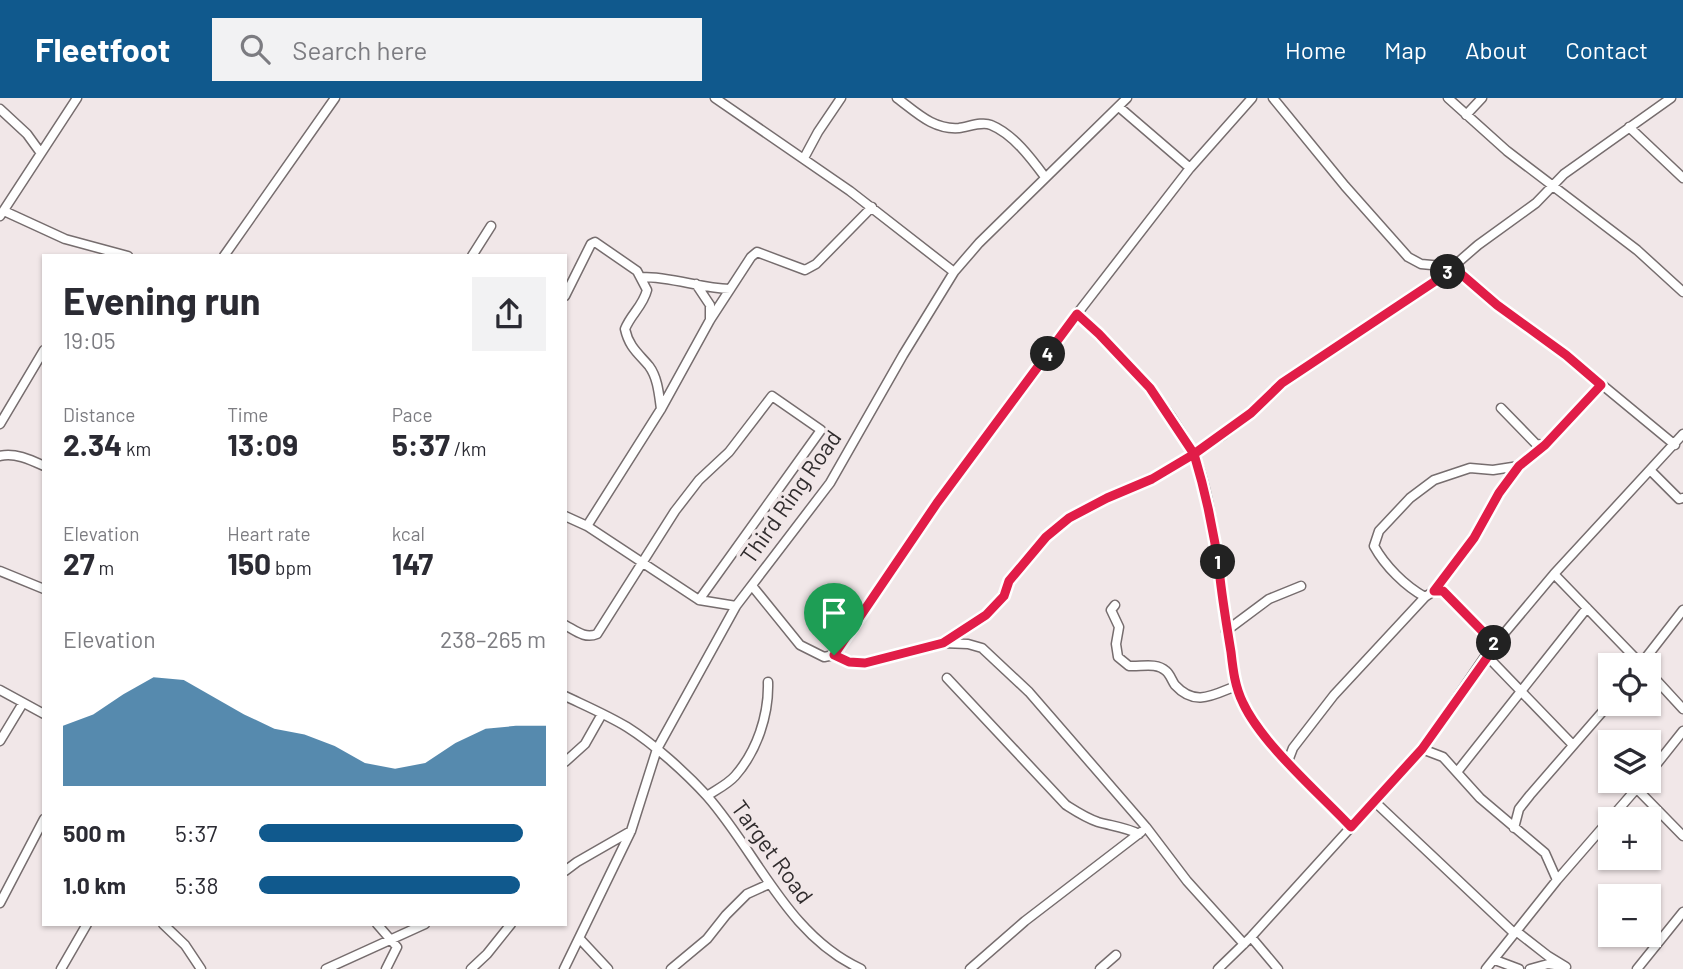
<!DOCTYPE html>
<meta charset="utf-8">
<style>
:root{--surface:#fff;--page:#f2f2f3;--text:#2b2b33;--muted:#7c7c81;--accent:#10598d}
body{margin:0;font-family:Barlow,sans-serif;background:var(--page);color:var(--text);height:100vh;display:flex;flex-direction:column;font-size:26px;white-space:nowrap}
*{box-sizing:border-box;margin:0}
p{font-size:23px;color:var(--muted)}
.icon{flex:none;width:38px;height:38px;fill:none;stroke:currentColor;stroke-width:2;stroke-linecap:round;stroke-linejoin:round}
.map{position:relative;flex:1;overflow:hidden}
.panel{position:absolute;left:42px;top:156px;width:525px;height:672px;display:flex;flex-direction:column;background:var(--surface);border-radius:0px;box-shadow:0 2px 5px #0004}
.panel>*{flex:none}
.buttons{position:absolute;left:1598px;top:555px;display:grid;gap:14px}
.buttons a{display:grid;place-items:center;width:63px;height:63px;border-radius:0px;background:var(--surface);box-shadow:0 2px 5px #0004;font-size:35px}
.pin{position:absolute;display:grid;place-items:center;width:60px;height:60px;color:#fff;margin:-72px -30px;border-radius:50% 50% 50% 0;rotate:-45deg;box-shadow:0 0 7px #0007}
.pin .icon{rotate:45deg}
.km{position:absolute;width:35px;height:35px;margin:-18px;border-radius:50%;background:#222;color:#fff;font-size:19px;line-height:35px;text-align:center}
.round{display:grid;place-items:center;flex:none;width:74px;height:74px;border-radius:0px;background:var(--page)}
.overview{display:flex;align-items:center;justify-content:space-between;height:119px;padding:0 21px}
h1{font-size:38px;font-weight:700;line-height:52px}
.figures{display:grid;grid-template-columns:repeat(3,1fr);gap:10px;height:119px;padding:7px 21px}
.figures div{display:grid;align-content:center}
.figures b{font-size:30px;font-weight:700}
.figures small{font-size:19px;font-weight:400}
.figures p{font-size:19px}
.chart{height:196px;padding:14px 21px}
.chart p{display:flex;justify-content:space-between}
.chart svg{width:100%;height:126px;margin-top:7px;fill:var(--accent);opacity:.7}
ul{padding:0 21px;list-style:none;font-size:23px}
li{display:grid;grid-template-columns:112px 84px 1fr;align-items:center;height:52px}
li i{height:18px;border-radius:9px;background:var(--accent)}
header{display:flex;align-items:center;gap:42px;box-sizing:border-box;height:98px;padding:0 35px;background:var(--accent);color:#fff}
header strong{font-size:33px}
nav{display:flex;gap:38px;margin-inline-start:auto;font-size:24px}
.search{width:490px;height:63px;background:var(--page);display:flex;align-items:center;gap:18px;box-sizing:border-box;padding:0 24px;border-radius:0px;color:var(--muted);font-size:26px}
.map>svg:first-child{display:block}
</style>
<header>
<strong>Fleetfoot</strong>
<div class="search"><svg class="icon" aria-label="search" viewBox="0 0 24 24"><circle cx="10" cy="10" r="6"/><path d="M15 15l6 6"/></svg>Search here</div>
<nav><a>Home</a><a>Map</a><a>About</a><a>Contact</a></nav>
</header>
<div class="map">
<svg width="1683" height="871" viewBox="0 0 1683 871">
<rect width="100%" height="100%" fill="#f1e7e8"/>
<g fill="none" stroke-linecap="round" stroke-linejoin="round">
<g stroke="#766d6e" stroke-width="11">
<path id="minor" d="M715,0L850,93L954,174
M897,0C916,14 933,32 959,30C968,29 982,23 991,27C1013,36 1031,60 1045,79
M1273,0L1345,88L1408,159L1421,166L1453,169L1497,207L1566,257L1675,347
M1448,0L1507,53L1637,152L1683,194
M1119,9L1190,70
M0,11L27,36L40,54
M1466,17L1482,0
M1629,29L1683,80
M804,60L818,34L841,0
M4,113L65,141L128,158
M0,118L77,0
M224,158L335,0
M472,158L491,128
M642,179C673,179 700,190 730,191
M696,186L710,207V222
M565,198L591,146L595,144L637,173L647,192C643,208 631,216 625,231C629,249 638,255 649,268C658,280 659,297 661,311
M1077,216C1122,256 1165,301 1193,355C1207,383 1216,447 1220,480C1223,504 1226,529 1230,553C1233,571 1235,588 1243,605C1261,646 1319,695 1351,729
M1501,310L1536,346L1545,347
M0,326L44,252
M0,358C14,354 31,362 44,368
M1651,373L1679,401L1683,400
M565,418L587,428L699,502L736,508
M587,428L661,311L710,222L751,159L757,154L805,172L816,166L872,109
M0,473L44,491
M1554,476L1642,567
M753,489L800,547L824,559L834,557L849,563L865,565L943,545L968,546L982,550L1029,594L1146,729L1187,783L1244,846
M1434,493L1474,440L1499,395L1519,368
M1425,499C1405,488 1385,468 1374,448L1379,433L1410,400L1434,382L1470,370L1493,372L1519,368L1545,347L1601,287
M1115,507L1111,512L1119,529L1116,546L1118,559L1129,568C1141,569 1156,564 1166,573C1170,576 1172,583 1175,587C1195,609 1213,597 1236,588
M565,527C576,533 585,541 597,536L675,413L699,382L729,354L772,298L821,332L699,502
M1226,533L1269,501L1301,488
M943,545L986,517L1004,498L1009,483L1046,438L1069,420L1107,400L1152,381L1223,337L1251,315L1282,285L1440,180L1478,147L1536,105L1564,76L1671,0
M834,557L937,405L1077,216L1190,70L1252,0
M1486,557L1572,646
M1641,566L1683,512
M1648,573L1683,611
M947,580L1066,707C1077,714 1086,720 1098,724C1112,728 1125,729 1139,736
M0,592L44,616
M565,598C586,608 607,617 627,629C654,646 686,675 707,698C758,756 787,837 861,871
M0,643L23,605
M1422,651L1443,659L1480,700L1545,755L1557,782
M1288,663L1293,650L1334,597L1425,499L1434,493H1443L1496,547
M565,664L585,646L602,616
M1457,674L1587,510
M1648,677L1683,633
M1637,691L1683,738
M707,698C716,692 728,686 735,678C757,653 769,617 768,584
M1375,704L1514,835
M1514,730L1519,711L1530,697L1610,605
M565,773L577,764L631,733
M0,805L44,721
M163,826L185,847L201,871
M377,826L397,849L386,871
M1516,833L1548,858L1566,869
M1251,839L1278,871
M580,841L608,871
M1495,862L1519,871
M61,871L87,826
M326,871L425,826
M471,871L487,856L511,826
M564,871L631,733L657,651L736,508L830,385L903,257L954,174L979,145L1127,0
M671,871L707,841L726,817L747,796L769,786
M970,871L1025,823L1141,734
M1100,871L1116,857
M1218,871L1251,839L1422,651L1486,557L1554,476L1683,336
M1486,871L1557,782L1644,682
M1530,871L1548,866L1561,868
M1637,871L1683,814"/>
</g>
<use href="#minor" stroke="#fff" stroke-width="8"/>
</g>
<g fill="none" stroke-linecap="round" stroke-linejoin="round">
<g stroke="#fff" stroke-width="14">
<path id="route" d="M834,557L849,564L865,565L943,545L986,517L1004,498L1009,483L1046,439L1069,420L1107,400L1152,381L1194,356C1206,396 1215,438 1220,480C1223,505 1227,530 1231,554C1233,572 1235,589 1243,605C1262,646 1319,695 1351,729L1422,651L1496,547L1443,493H1434L1474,440L1499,395L1519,368L1545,347L1601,287L1566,257L1497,207L1453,169L1440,180L1282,285L1251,315L1194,356L1150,290L1099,236L1077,216L937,405L834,557"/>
</g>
<use href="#route" stroke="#e11d48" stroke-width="9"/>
</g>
<g text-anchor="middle" stroke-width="7" stroke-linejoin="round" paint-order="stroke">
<g font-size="23" fill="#302c2d" stroke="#f1e7e8">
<text transform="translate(791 399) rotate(-55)" y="8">Third Ring Road</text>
<text transform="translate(772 754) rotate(54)" y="8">Target Road</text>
</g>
</g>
</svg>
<div class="buttons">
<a><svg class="icon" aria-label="locate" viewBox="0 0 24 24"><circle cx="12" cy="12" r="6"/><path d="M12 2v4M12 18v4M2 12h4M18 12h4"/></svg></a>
<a><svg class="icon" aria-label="layers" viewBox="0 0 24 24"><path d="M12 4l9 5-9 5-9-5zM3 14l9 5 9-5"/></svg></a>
<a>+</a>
<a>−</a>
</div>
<div class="pin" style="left:834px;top:557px;background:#1e9e55"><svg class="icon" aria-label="arrive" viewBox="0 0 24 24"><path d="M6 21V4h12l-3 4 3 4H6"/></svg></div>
<b class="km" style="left:1218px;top:464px">1</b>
<b class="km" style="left:1494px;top:545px">2</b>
<b class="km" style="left:1448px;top:174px">3</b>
<b class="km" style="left:1048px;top:256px">4</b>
<section class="panel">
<div class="overview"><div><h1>Evening run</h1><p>19:05</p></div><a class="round"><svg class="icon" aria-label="share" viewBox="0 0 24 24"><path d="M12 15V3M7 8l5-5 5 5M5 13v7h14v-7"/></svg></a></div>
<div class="figures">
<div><p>Distance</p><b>2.34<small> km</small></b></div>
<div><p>Time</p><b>13:09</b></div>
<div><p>Pace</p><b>5:37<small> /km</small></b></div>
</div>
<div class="figures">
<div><p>Elevation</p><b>27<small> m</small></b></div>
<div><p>Heart rate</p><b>150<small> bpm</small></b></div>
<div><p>kcal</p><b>147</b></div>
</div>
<div class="chart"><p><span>Elevation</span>238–265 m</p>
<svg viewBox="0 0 160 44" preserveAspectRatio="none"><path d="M0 44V23L10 19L20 12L30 6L40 7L50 13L60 19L70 24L80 26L90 30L100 36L110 38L120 36L130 29L140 24L150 23L160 23V44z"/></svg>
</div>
<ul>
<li><b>500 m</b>5:37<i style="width:92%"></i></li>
<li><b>1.0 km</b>5:38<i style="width:91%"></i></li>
</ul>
</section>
</div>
